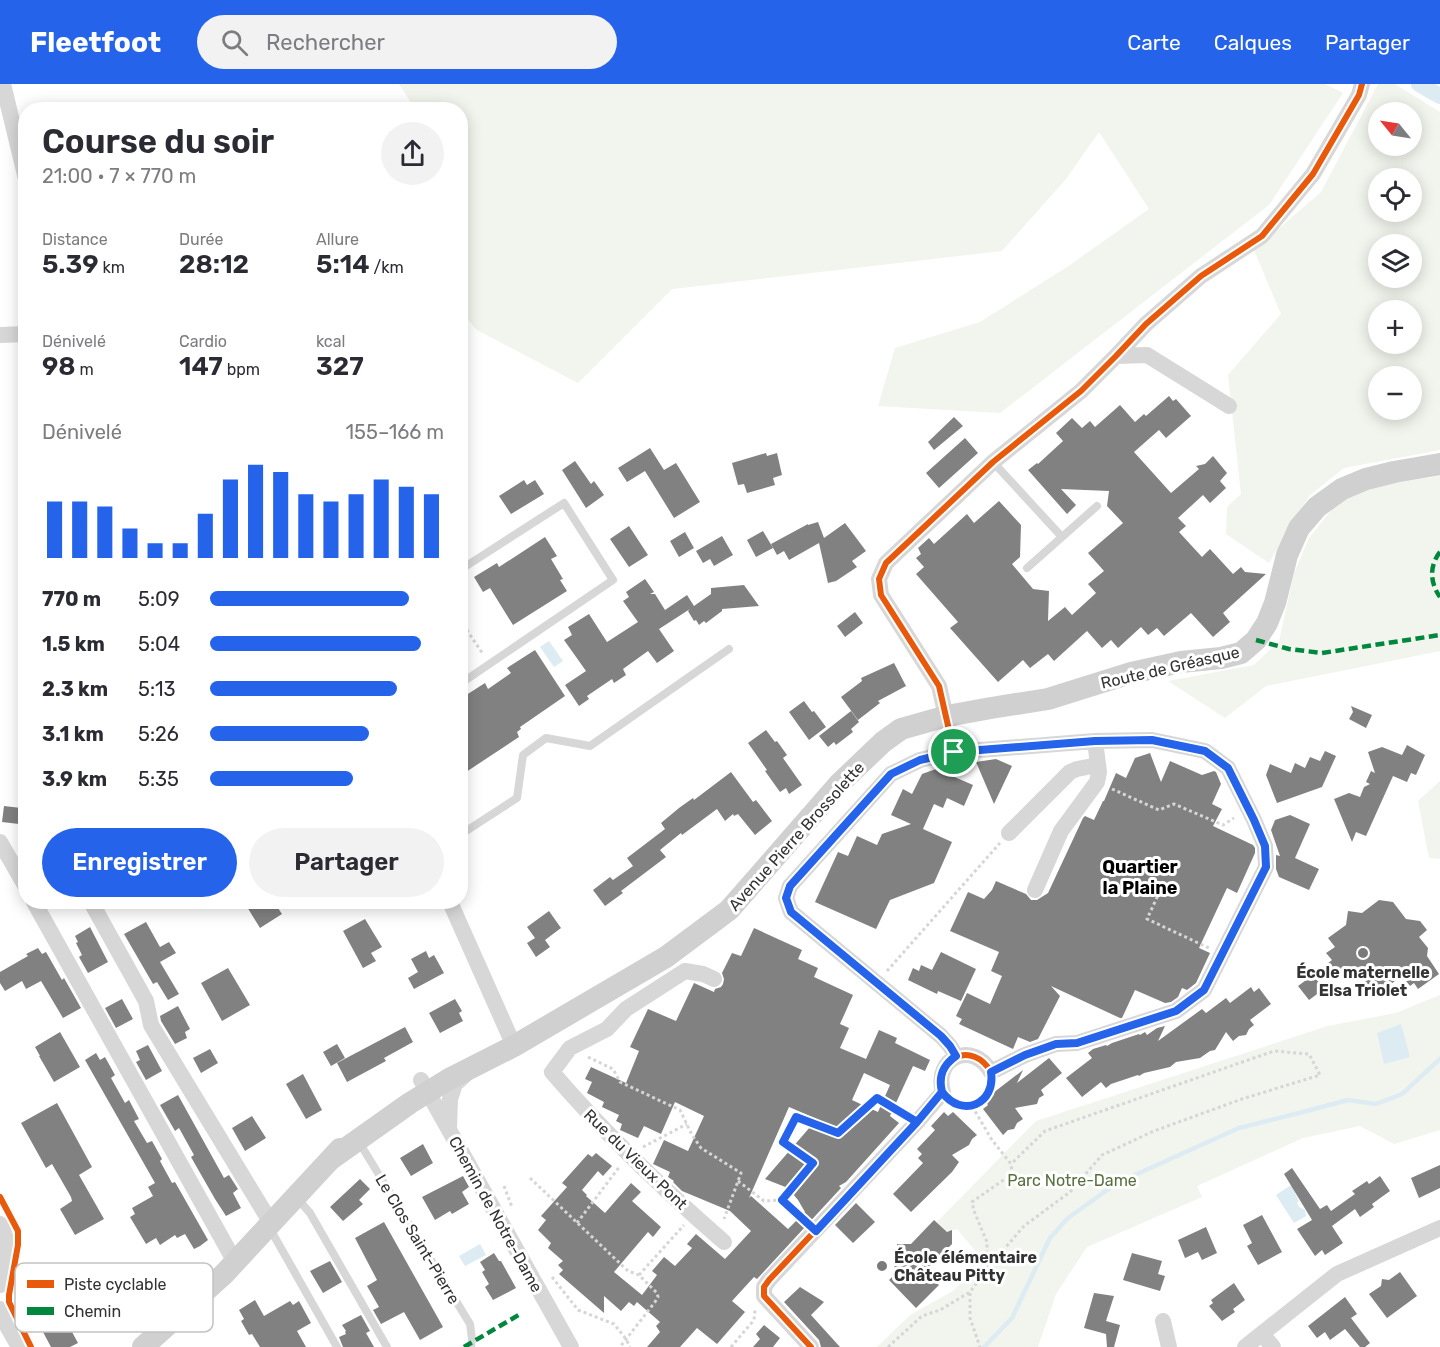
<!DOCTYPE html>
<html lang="fr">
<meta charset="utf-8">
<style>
:root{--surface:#fff;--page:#f2f2f3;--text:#2b2b33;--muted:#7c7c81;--accent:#2563eb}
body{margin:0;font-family:Rubik,sans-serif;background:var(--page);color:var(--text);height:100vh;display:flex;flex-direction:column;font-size:22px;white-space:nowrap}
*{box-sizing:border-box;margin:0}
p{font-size:20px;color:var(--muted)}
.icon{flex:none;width:33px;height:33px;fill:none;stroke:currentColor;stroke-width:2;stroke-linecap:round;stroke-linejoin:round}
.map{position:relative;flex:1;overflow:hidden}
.drawer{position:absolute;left:18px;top:18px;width:450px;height:807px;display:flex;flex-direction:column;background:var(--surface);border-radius:24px;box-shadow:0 3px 15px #0003}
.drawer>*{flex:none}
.needle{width:39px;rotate:300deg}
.controls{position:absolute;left:1368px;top:18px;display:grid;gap:12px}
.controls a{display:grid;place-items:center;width:54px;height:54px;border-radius:50%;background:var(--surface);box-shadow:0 3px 15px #0003;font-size:30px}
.pin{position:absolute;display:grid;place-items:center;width:51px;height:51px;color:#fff;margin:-26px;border:3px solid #fff;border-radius:50%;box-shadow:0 2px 6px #0007}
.round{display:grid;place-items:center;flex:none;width:63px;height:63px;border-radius:32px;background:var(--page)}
.head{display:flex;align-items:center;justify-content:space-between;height:102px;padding:0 24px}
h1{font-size:33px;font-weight:600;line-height:45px}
.metrics{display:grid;grid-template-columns:repeat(3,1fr);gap:9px;height:102px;padding:6px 24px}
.metrics div{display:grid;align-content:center}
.metrics b{font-size:26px;font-weight:600}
.metrics small{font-size:16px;font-weight:400}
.metrics p{font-size:16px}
.chart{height:168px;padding:12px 24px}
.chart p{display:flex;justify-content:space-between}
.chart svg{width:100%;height:108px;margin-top:6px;stroke:var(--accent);stroke-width:6}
.action{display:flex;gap:12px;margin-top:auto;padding:12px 24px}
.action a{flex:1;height:69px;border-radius:36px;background:var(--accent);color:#fff;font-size:24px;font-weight:600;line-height:69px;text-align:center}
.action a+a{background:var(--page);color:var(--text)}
ul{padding:0 24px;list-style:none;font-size:20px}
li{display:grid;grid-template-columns:96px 72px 1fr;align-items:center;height:45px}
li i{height:15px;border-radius:8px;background:var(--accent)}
header{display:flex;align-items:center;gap:36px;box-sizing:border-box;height:84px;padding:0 30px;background:var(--accent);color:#fff}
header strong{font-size:28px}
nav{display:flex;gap:33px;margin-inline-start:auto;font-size:21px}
.search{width:420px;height:54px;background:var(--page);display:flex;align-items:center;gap:15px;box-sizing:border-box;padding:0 21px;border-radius:33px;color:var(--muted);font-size:22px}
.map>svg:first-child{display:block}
</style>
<header>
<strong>Fleetfoot</strong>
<div class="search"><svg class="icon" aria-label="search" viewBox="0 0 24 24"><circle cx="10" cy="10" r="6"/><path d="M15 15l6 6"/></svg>Rechercher</div>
<nav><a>Carte</a><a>Calques</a><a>Partager</a></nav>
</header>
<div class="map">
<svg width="1440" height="1263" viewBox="0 0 1440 1263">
<rect width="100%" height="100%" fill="#fff"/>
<path fill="#f1f5ed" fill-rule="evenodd" d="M399,0H1325L1343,9L1269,121L1000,329L878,322L895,264L980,238L1067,183L1149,125L1099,48L1066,95L1002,167L672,205L578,299L477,246L461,228L460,26L415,25Z
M1378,0H1395L1440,28V366L1344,384L1310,411L1269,479L1226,450L1227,423L1241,410L1228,291L1281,230L1254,166L1321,108ZM1378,28H1412V62H1378ZM1378,94H1412V128H1378ZM1378,160H1412V194H1378ZM1378,226H1412V260H1378ZM1378,292H1412V326H1378Z
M1440,392V567L1266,602L1225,634L1168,597L1254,581L1279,557L1294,489L1309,454L1337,419L1381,401Z
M1440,697V775L1429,774L1418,717Z
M1440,911V1046L1394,1060L1360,1042L1303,1054L1197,1102L1202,1113L1087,1163L1056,1210L1038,1263H877L910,1231L953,1207L968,1192L979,1171L957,1145L946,1148L937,1138L1036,1037L1328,942L1396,929Z"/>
<path fill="#ddebf3" d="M549,557L563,577L554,583L540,563Z
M1401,940L1410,973L1384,980L1377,949Z
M1297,1097L1302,1104L1295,1109L1299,1117L1297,1119L1299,1123L1305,1126L1306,1132L1294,1139L1276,1111Z
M480,1160L486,1171L465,1182L459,1172Z"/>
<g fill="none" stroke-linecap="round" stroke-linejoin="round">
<path stroke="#ddebf3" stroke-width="4.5" d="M984,1263L1012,1234L1050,1154L1068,1134L1117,1099L1239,1044L1299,1029L1348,1016L1376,1020L1402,1010L1440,975"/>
<path stroke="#ddebf3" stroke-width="16" d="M1419,0L1440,12"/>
</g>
<path fill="#818181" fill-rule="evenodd" d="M1169,312L1173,317L1176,315L1191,332L1166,354L1159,346L1134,368L1171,409L1199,385L1196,382L1205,380L1213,372L1227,389L1220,397L1226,404L1210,419L1203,411L1178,434L1186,442L1179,448L1202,473L1210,465L1233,490L1241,483L1245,488L1266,490L1223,529L1230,538L1213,553L1191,529L1164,552L1157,544L1148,551L1141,543L1118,564L1111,556L1102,564L1087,547L1054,577L1048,570L1030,584L1023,576L998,598L950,544L958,538L916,490L924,483L916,474L921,470L918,464L929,454L934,460L967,430L974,439L999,417L1021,441L1020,473L1012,480L1033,505L1049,507L1048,537L1065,523L1072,531L1096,509L1088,500L1104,487L1088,469L1123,439L1107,422L1109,407L1061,405L1076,421L1067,430L1028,386L1037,379L1038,380L1063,357L1056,349L1072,334L1082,344L1090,337L1095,343L1120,321L1135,338L1144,330L1146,332Z
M954,333L963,342L934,366L928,358Z
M965,354L978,369L939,404L926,389Z
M650,364L664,386L676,379L700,418L674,434L645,387L627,398L618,384Z
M766,369L767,372L777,369L782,391L773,394L775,401L747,409L744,400L738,401L732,379Z
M575,377L591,400L594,397L604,411L586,424L562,386Z
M524,396L527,401L535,396L544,410L511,430L499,412Z
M818,438L824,454L845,439L866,467L852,477L857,483L836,497L828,499L819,459L789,476L784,467L777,471L771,460L808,440V441Z
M629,442L648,471L629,483L610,455Z
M763,447L773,464L756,473L747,456Z
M685,448L694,464L679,473L670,457Z
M722,452L733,471L714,482L710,475L703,479L696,467Z
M545,453L557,472L551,475L563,495L560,496L567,507L513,541L490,504L483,508L474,493L497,479L499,483Z
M645,495L654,508L650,510H655L665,526L687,511L694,522L711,510V504L744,501L759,522L722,525V527L706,539L704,537L699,541L696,536L694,537L688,527L690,525L659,545L674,567L657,579L648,567L623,585L626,591L614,599L612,595L587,612L589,615L579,622L565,601L586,587L564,556L572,551L568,543L589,530L607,558L638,538L623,517L629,513L626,508Z
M855,528L863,539L845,553L837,542Z
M535,566L565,612L520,643L521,645L517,648L519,653L460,692V615L485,599L488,605L511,589L507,584Z
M894,579L906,602L878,617L880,619L858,636L841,613L862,597L861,594Z
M804,617L812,628L814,627L826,643L809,656L789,628Z
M1351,622L1372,631L1366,644L1349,635L1353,628Z
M851,627L859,638L851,645L853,648L836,661L834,658L828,663L819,652Z
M766,646L775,658L777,657L787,671L783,674L802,701L789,710L786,704L780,708L765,687L767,686L748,659Z
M1407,661L1425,671L1416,691L1411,689L1407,698L1393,692L1366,752L1356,748L1352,758L1334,715L1349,709L1360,713L1364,703L1370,700L1366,698L1371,687L1375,689L1368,668L1382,663L1402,671Z
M1325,667L1336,672L1322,703L1277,719L1266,691L1270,680L1291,689L1295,679L1305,684L1310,673L1320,677Z
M1150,669L1161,698L1170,677L1202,691L1214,687L1216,688L1221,700L1212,720L1222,725L1213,742L1253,761L1255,764V769L1237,809L1227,804L1199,864L1210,869L1196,899L1187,906L1182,904L1178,913L1171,918L1165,919L1135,906L1122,934H1120L1051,902L1060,912L1038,955L1030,958L1018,953L1013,965L959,940L962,935L956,932L967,909L990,920L1002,892L991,887L999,868L950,847L968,808L984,815L992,806L996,797L1026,810L1031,816H1037L1048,809L1083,734L1085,732L1094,736L1103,717H1104L1116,689L1126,694L1135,674Z
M996,675L1012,682L994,720L976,678Z
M936,685L973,701L964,722L947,714L943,724L934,720L923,745L952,758L934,799L890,816L876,845L815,818L838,768L848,772L857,752L877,761L882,750L911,740L891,731L903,705L912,710L922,690Z
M731,688L753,718L756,716L772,737L755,751L738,730L734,732L733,730L725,737L717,725L682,751L681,749L660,766L666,773L621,807L623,809L605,822L593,806L610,793L613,796L633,782L627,774L665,745L661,739L679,724L693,714L694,716Z
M4,722L21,724L19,740L2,738Z
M1290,731L1310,740L1295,774L1319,785L1309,806L1279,793L1276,785V771L1280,772L1271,746L1275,736Z
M1379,816L1393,818L1406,835L1420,837L1427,846L1419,853L1428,864L1427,872L1439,890L1418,905L1414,899L1410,902L1402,892L1381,907L1367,905L1354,889L1322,884L1332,876L1326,869L1335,863L1328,854L1346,841L1348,827L1362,829Z
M244,818H274L282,830L260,844Z
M549,827L561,844L545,856L550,863L536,873L527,859L535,854L527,843Z
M365,835L382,863L371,869L376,877L363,884L343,847Z
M146,838L160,863L169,858L176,869L160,878L179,910L168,916L157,898L153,900L124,850Z
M90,843L108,878L88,889L79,873L82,871L76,859L78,858L75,852Z
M754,844L802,866L798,875L818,884L814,893L853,911L840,940L849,944L840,964L866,975L879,946L897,954L895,959L930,976L925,987L913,982L890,1032L899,1039L846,1098L839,1102L841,1104L757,1195L754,1193L732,1217L745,1228L717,1260L697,1244L680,1263H647L660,1248L656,1242L660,1238L637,1218L634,1222L629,1218L621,1227L604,1212V1229L559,1190L563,1186L558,1181L563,1177L548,1164L551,1159L538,1146L546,1136L541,1132L567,1103L562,1099L588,1070L592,1073L596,1069L612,1082L603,1092L598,1087L582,1106L587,1111L586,1112L605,1129L631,1099L641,1108L632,1117L661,1143L653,1153L648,1148L614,1188L642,1211L657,1191L652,1187L664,1173L675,1182L692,1164L687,1160L696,1150L725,1175L751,1147L730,1127L682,1107L673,1098L674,1097L668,1093L670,1088L653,1080L664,1056L688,1067L704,1032L675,1018L661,1050L644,1042L638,1054L620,1046L622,1040L616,1037L619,1031L602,1023L604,1018L587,1009L592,998L585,995L591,983L626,999L639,967L630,963L648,925L676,937L694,899L714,908L715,905L721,903L723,900L724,895L722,889L732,869L741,872ZM864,989L890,1001L878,1028L852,1016ZM789,1023L817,1035L765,1095L788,1104L798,1116L805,1128L788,1145L751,1112L749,1114Z
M38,864L42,870L46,868L62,896L64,894L81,924L63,934L41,897L26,905L22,897L5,907L0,899V888L28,872L26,870Z
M426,867L429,874L434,871L444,889L414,905L408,894L418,888L411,875Z
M941,868L976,885L961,917L938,907L937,910L908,896L913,884L919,887L921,881L932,886Z
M228,884L250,921L222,937L201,899Z
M1313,891L1324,905L1309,916L1298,902Z
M1251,903L1254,908L1259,904L1271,920L1250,936L1254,941L1249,945L1246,951L1239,952L1233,957L1226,948L1215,966L1210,967L1200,974L1176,978L1170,983L1144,989L1139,992L1138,991L1111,1000L1106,1004L1101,998L1082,1013L1066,994L1092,974L1088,969L1093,965L1106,961L1107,962L1112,959L1139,950L1140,951L1145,948L1147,951L1157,944L1165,942L1158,957L1202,925L1206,929L1226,914L1230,919Z
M122,915L133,935L116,944L105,924Z
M455,915L462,927L459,929L463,937L440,949L429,929Z
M178,922L190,945L185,948L187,954L175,960L161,937L160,932Z
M405,943L413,958L384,974L386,977L347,998L337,979Z
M60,948L80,983L54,998L39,972H40L35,963Z
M337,960L345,974L331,982L323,968Z
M148,961L162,987L146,996L136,978L140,976L136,967Z
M210,965L218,979L201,989L193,974Z
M96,969L100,976L105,973L115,991L111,994L125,1019L129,1016L139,1035L134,1037L147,1059L152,1057L162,1075L160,1077L172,1099L175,1098L208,1156L200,1162L194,1165L185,1150L177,1154L175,1151L160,1161L156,1154L146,1160L130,1133L135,1130L132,1124L153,1112L148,1103L155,1099L85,976Z
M1049,974L1062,989L1041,1006L1044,1011L1039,1014L1037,1020L1015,1024L1023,1035L1017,1039L1014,1045L1008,1046L1003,1051L983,1025L988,1021L984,1016L1023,986L1017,999Z
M303,990L322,1026L306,1035L286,1000Z
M178,1011L224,1094L229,1091L238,1105L233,1109L241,1124L226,1132L215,1115L191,1073L194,1071L179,1044L175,1047L160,1021Z
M57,1019L92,1083L79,1091L104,1135L75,1151L60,1125L72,1117L71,1113L52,1080L46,1084L21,1039Z
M944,1028L948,1032L953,1028L977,1051L972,1055L969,1061L952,1071L959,1078L952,1088L911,1128L893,1110L923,1079L918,1074L922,1070L917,1065L935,1046L931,1042Z
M252,1032L266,1054L245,1067L232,1044Z
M423,1060L433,1079L411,1092L400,1074Z
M1440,1081V1104L1419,1114L1411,1094Z
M1292,1084L1320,1125L1327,1121L1331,1127L1355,1110L1352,1107L1367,1097L1369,1100L1380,1092L1390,1107L1372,1120L1374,1123L1360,1133L1355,1125L1332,1142L1343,1159L1325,1171L1322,1166L1315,1172L1297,1145L1312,1136L1284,1090Z
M463,1092L469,1103L462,1108L469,1120L452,1130L450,1127L435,1136L422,1113Z
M360,1095L370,1105L359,1116L363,1120L343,1137L330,1123Z
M856,1119L875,1138L853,1159L835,1141Z
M1262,1131L1282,1168L1258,1181L1247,1162L1252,1159L1243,1141Z
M934,1136L947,1148L952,1146V1160L925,1187L939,1201L916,1224L889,1196L898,1187L894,1183L899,1178L897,1160H911Z
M384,1138L443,1243L420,1256L404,1228L381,1240L373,1226L379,1223L367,1202L377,1196L355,1154Z
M1206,1143L1217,1169L1202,1176L1198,1168L1185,1174L1178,1156Z
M494,1169L499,1177H501L516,1204L493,1216L485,1203L489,1200L482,1188L485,1186L480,1178Z
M1132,1169L1162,1177L1158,1190L1165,1192L1160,1207L1123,1196Z
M330,1177L342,1198L323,1209L310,1187Z
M1400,1188L1417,1212L1387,1234L1369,1210L1381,1202L1382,1195L1389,1196Z
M44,1191L54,1209L51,1211L64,1236L65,1235L78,1259L70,1263H51L43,1248L50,1244L37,1218L39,1217L32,1204L35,1202L32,1198Z
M1234,1199L1245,1216L1233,1225L1235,1228L1222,1237L1209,1222L1213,1219L1211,1216Z
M800,1203L824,1218L811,1231L840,1263H821L819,1256L784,1218Z
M1094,1209L1114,1212L1106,1237L1120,1241L1114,1263H1107L1106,1250L1084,1244Z
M1345,1213L1357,1230L1351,1234L1370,1259L1365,1263H1360L1345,1245L1330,1256L1325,1248L1317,1254L1308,1242Z
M255,1216L264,1232L290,1217L293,1221L299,1217L311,1239L297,1247L306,1263H260L252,1250L249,1251L241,1237L244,1235L239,1226Z
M361,1231L370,1247L366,1249L374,1263H343L339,1253L346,1250L345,1248L346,1247L342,1241Z
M764,1241L780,1254L773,1263H753L760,1255L756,1250Z"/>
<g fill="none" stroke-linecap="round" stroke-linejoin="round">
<path stroke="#d6d6d6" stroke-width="3" stroke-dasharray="3 3" stroke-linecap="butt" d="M460,536L483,570
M1112,705L1159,726L1174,720L1223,741L1234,734
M1160,807L1147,835L1209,864
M887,887L1000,759
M588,973L613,985L620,998L680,1026L692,1051L701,1064L741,1089L724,1135
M954,1019C972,1026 981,1020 991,1004
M643,1063L687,1040
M530,1094L628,1187L639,1191L657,1209L658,1213L655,1218L620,1263
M738,1097L764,1117L782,1116
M504,1102L512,1123
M803,1135L782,1116L813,1079L783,1058L797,1033L838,1049L877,1014L903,1030
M577,1139L620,1082
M987,1185L1024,1142L1070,1108L1102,1071L1154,1047L1242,1015L1320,991L1309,970L1274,967L1045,1047L1011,1080
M639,1191L684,1141
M552,1193L578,1226L614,1240L626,1255L630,1263
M970,1209V1234L980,1263
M731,1263L754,1236L755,1226
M888,1263L922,1232L940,1226L970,1208L987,1185V1158L974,1127L972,1118L1012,1090L1011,1080L992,1056L972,1022"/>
<path stroke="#d7d7d7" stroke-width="8" d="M993,378L1062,453
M1027,484L1097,422
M460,486L564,419L613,496L460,600
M460,751L517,714L523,671L546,654L590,662L729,565
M359,1058L470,1240L472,1255L471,1263
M296,1113L310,1129L387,1263
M269,1143L337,1263"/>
<path stroke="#d7d7d7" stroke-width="16" d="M3,0L26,95
M0,251L26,250
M1116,272L1147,271L1229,322
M954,668L939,602L881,511L879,495L886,479L993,378L1081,307L1116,272L1146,240L1201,192L1262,152L1313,90L1359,11L1362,0
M1009,749L1070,688L1077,685L1098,681
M0,758L26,803
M1035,806L1061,747L1097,698L1099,688L1095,657
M34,818L235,1178
M91,818L146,917L151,941L271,1139
M450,818L514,962
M714,895L703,890L685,887L626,925L607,945L570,964L552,988C604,1049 663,1105 724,1158
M421,996L571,1263
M449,1045L450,1015L455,1000L466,990
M0,1140C13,1164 5,1176 0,1201
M0,1225L3,1235L19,1263
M1163,1237L1169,1263
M1262,1250L1273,1263
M811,1263L764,1212V1203L769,1196L917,1038L943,1008C933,973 973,956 991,988L1025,971L1056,960L1077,959L1176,927L1204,906L1266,783L1265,762L1254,736L1228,684L1205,667L1152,656L1095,657L954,668L920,676L891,690L790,802L786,814L791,828L941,952L950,962L956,972
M1245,1263L1337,1190L1440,1144"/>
<path stroke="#d0d0d0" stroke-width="22" d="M331,1075L410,1019L449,995L514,962L666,873L729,826L839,700L883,658L901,645L947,632L991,624L1048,615L1131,589L1181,578L1221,574L1241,569L1256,556L1267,539L1275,519L1287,471L1299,444L1317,423L1342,405L1366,395L1394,388L1440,380
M143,1263L224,1190L340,1065"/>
<path stroke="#00873e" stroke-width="4.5" stroke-dasharray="9 4.5" stroke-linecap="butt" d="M1440,468C1429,482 1430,499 1440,513
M1256,556L1289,565L1322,569L1440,551
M464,1263L522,1229"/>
<g stroke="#fff" stroke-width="10">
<path id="cycleway" d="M954,668L939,602L881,511L879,495L886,479L993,378L1081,307L1116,272L1146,240L1201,192L1262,152L1313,90L1359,11L1362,0
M0,1113L18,1147V1161L9,1211V1218L31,1263
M811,1263L764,1212V1203L769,1196L917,1038L943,1008C933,973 973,956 991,988L1025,971L1056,960L1077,959L1176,927L1204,906L1266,783L1265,762L1254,736L1228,684L1205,667L1152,656L1095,657L954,668L920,676L891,690L790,802L786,814L791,828L941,952L950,962L956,972"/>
</g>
<use href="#cycleway" stroke="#e8590c" stroke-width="6"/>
</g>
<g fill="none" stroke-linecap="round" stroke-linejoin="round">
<g stroke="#fff" stroke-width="12">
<path id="route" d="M954,668L920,676L891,690L790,802L786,814L791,828L941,952L950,962L956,972C943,981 938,992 942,1008L917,1038L816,1147L782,1116L813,1079L783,1058L796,1033L838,1049L877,1014L917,1038L942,1008C962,1035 996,1020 991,988L1025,971L1056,960L1077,959L1176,927L1204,906L1266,783L1265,762L1254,736L1228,684L1205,667L1152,656L1095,657L954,668"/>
</g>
<use href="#route" stroke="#2563eb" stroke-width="8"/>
</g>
<g fill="#7a7a7a" stroke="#fff" stroke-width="2">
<circle cx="1363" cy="869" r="6"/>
<circle cx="882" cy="1182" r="6"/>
</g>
<g text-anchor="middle" stroke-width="6" stroke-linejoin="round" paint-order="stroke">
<g font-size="16" fill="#333" stroke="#fff">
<text transform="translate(1170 583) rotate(-13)" y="6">Route de Gréasque</text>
<text transform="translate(796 752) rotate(-48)" y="6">Avenue Pierre Brossolette</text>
<text transform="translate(636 1075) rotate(44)" y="6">Rue du Vieux Pont</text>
<text transform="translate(496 1130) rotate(61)" y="6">Chemin de Notre-Dame</text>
<text transform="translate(418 1155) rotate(59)" y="6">Le Clos Saint-Pierre</text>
</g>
<g font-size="16" font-weight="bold" fill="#333" stroke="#fff">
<text x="1363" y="894">École maternelle<tspan x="1363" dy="18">Elsa Triolet</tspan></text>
<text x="894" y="1179" text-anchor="start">École élémentaire<tspan x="894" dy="18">Château Pitty</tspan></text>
</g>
<g font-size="16" fill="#56703f" stroke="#fff">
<text x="1072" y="1102">Parc Notre-Dame</text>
</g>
<g font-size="18" font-weight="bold" fill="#000" stroke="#fff">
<text x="1140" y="789">Quartier<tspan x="1140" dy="21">la Plaine</tspan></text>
</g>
</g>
<rect x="15" y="1179" width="198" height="69" rx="9" fill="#fff" stroke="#c2c2c2" stroke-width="1.5"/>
<rect x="27" y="1196" width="27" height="8" fill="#e8590c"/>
<rect x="27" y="1223" width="27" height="8" fill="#00873e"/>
<g font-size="16" fill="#333">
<text x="64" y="1206">Piste cyclable</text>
<text x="64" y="1233">Chemin</text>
</g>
</svg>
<div class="controls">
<a><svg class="needle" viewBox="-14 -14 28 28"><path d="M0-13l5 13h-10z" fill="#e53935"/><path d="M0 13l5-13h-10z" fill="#7c7c81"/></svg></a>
<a><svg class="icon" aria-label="locate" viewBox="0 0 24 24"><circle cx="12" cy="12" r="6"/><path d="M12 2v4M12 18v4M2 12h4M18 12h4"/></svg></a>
<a><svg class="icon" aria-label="layers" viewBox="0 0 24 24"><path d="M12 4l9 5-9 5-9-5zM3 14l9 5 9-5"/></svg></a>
<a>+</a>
<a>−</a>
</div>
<div class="pin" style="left:954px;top:668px;background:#1e9e55"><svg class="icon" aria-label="arrive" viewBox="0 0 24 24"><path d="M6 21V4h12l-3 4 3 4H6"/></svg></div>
<section class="drawer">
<div class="head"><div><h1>Course du soir</h1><p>21:00 · 7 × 770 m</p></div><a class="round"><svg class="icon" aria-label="share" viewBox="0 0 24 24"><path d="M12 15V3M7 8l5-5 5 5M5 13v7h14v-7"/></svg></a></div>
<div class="metrics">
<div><p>Distance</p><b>5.39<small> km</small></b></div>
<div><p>Durée</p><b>28:12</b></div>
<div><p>Allure</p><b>5:14<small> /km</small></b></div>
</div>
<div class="metrics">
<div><p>Dénivelé</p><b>98<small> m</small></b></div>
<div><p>Cardio</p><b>147<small> bpm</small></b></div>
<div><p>kcal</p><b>327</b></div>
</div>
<div class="chart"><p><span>Dénivelé</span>155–166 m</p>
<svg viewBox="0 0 160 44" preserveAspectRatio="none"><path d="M5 44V21M15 44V21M25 44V23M35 44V32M45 44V38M55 44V38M65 44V26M75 44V12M85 44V6M95 44V9M105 44V18M115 44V21M125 44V18M135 44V12M145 44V15M155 44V18"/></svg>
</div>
<ul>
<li><b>770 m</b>5:09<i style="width:85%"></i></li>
<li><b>1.5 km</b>5:04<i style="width:90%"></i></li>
<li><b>2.3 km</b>5:13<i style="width:80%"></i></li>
<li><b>3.1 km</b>5:26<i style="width:68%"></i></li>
<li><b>3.9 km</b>5:35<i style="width:61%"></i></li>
</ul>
<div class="action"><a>Enregistrer</a><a>Partager</a></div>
</section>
</div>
